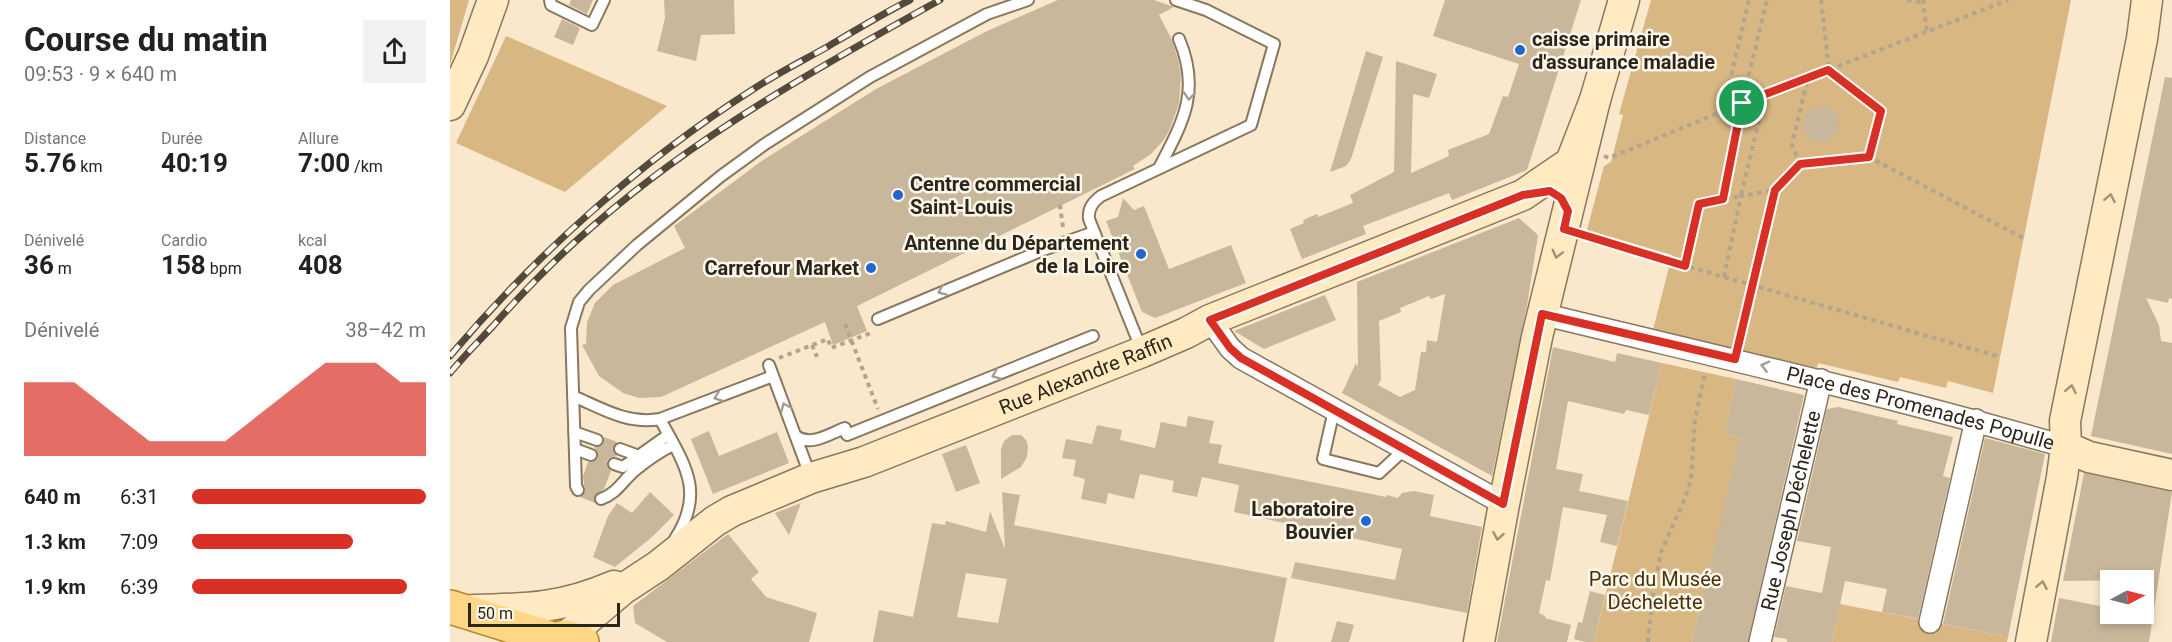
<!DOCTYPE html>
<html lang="fr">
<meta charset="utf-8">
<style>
:root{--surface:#fff;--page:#f2f2f2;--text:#222;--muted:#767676;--accent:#d93025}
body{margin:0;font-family:Roboto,sans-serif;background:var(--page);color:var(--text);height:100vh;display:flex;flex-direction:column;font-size:22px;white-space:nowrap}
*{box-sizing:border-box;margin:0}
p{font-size:20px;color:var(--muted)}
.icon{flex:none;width:33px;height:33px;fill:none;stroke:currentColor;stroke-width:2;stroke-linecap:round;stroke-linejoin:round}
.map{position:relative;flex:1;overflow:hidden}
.sheet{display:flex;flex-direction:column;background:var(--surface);width:450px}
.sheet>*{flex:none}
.needle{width:39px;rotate:83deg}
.fabs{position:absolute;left:1650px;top:570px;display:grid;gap:12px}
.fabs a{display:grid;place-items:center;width:54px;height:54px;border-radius:0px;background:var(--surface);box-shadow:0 3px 9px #0003;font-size:30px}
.scale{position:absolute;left:18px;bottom:15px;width:152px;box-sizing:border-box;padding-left:6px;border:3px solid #2c251a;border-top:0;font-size:16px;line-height:21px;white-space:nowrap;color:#2c251a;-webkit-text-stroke:4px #fef7ec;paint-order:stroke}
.pin{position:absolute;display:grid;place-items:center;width:51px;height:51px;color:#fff;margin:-26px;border:3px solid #fff;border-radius:50%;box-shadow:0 2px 6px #0007}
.round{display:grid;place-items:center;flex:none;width:63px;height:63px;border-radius:0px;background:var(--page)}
.head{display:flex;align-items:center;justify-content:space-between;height:102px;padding:0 24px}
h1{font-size:33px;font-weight:700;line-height:45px}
.stats{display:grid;grid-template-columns:repeat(3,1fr);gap:9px;height:102px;padding:6px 24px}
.stats div{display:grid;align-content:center}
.stats b{font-size:26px;font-weight:700}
.stats small{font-size:16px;font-weight:400}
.stats p{font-size:16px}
.chart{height:168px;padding:12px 24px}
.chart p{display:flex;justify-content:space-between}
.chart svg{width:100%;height:108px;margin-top:6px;fill:var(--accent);opacity:.7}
ul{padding:0 24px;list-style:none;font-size:20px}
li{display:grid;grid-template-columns:96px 72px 1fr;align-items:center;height:45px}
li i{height:15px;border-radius:8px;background:var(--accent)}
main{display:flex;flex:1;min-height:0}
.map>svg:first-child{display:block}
</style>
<main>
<section class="sheet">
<div class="head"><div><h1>Course du matin</h1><p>09:53 · 9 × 640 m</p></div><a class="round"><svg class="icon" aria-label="share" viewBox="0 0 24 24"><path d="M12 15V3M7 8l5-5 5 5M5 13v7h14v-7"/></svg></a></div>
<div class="stats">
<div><p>Distance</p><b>5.76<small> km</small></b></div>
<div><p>Durée</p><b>40:19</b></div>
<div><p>Allure</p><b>7:00<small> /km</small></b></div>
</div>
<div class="stats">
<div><p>Dénivelé</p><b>36<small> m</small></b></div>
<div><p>Cardio</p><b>158<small> bpm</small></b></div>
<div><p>kcal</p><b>408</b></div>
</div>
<div class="chart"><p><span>Dénivelé</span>38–42 m</p>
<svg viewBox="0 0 160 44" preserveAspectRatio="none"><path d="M0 44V14L10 14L20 14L30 22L40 30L50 38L60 38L70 38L80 38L90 30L100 22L110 14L120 6L130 6L140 6L150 14L160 14V44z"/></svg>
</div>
<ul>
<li><b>640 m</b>6:31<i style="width:100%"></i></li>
<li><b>1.3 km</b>7:09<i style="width:69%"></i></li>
<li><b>1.9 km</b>6:39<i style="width:92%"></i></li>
</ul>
</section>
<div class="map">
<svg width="1722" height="642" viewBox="0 0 1722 642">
<rect width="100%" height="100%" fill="#fae8cc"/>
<path fill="#d8b782" d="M0,0H19L0,65Z
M1201,0H1621L1543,393L1498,381L1496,388L1450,377L1448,382L1368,363L1367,368L1203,330L1222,255L1137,230L1154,166L1161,162L1173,115L1169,114Z
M56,36L217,106L115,192L6,143Z
M1212,363L1286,379L1275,434L1290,438L1289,444L1242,642H1144Z
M1390,604L1558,637L1557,642H1382Z"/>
<path fill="#c9b79c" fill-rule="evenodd" d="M121,0H143L137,14L119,5Z
M214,0H284L285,34L251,35L246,61L207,51L215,18Z
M608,0H704L724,7L709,15L722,40L728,59L731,75L729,104L719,131L713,141L701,154L683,166L685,169L407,306L417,331L383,345L375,322L211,397L189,398L173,393L149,376L132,345L136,344L137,322L145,303L163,285L235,248L224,226L313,160L426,89L537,31Z
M995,0H1131L1077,170L1002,200L999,193L913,226L916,234L852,259L840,229L854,223L853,220L867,214L868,217L903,203L900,195L944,172L946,61L987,74L979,98L963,94L961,173L999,156L998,150L1039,134L1053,96L1058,97L1069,64L983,36Z
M112,19L130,28L123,45L104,37Z
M916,51L933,57L901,159L896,166L880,172Z
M1715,77L1722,78V299L1719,298L1718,303L1696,298L1709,325L1711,341L1722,343V454L1641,436Z
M1353 124a18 18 0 1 1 36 0a18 18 0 1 1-36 0Z
M673,198L684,210L694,206L719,269L781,245L796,283L705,318L692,312L656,221L668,217Z
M1069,218L1088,235L1077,306L1042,476L892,393L906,363L908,367L907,282ZM995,294L987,342L977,340L976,352H971L965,390L950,397L928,385L931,379L929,321L951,312L950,308L979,296L981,299Z
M875,295L886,320L814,349L784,331Z
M1103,347L1165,362L1167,353L1212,363L1199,415L1176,410L1174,414L1118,401L1106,469L1133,474L1129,491L1178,501L1167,546L1150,542L1157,515L1113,507L1100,581L1096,580L1089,613L1095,616V618L1121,625L1117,642H1047Z
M1286,379L1354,395L1298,642H1242L1290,438L1275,434Z
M1388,407L1448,421L1447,424L1503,437L1493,476L1500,478L1468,619L1432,612L1437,589L1395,581L1382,642H1337V639L1324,637L1336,586L1372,593L1381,547L1347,541L1377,409Z
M738,416L764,421L759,443L772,445L768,463L936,497L937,495L948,498L952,493L964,491L984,495L980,516L1032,527L1017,613L841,578L845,562L945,580L952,549L784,512L789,485L752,477L747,497L722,492L724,481L690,474L684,499L658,493L656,504L631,499L635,479L623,476L626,460L612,458L616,439L642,444L647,425L672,430L670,440L705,448L711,422L736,427Z
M259,431L269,456L327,432L339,463L263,494L241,439Z
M562,435H571L576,440L578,446L577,457L571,467L551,479V449L554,441Z
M154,437L167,442L163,450L167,456L160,458L157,461V466L161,471L154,489L145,495V503L130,497L135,491L133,476L138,462L145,461L148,457L144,447L152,445Z
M1535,438L1595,454L1558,637L1493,624Z
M516,445L530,483L506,492L492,454Z
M1634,473L1722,492L1699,642H1601L1609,598L1660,608V614H1694V580L1613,581Z
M200,492L224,515L202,537L165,567L143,557L158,516L167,503L182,513Z
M552,492L570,495L564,525L837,578L824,642H423L429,610L463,617L482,523L495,525L496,521L536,532L540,511L555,549ZM516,573L557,579L548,623L507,617Z
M351,503L339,535L325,513Z
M278,534L309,572L301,579L316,597L367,613L359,642H217L185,623L183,606Z
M1140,591L1155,595L1144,642H1135L1124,639L1128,622L1132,623Z
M887,621L904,625L899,642H881Z"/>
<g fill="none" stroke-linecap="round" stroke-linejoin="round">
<g stroke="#88785e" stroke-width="14">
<path id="lane" d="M100,0L101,5L142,25L154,0
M709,168C733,122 751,91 729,39
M428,319L593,250L644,232
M692,351L639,219C638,208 643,202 651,196L801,125L824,44L756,10L726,0
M319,365L360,475
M123,396C151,408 178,425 210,419
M884,410L873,459L929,473L955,449
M124,432L147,440
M346,436C361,447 379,434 395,428L397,435L643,336
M125,449L141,455
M170,449L189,456
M164,464L173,467L218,435
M128,490L126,486L121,328L129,302L139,290L187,245L271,176L315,144L420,77L537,14L578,0
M151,499C166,494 172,482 183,472C196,461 209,452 223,445
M225,539C256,491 234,464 210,419L323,376"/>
</g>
<g stroke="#88785e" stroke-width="24">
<g id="street">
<path id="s1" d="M1092,314C1268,357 1443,396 1616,447"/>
<path d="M760,320L780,348L791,358L1054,504"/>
<path d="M1480,622L1526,420"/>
<path id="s2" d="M1310,642L1371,380"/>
</g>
</g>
<g stroke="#88785e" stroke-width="33">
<g id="secondary">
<path d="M0,105L23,56L43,0"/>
<path d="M1616,447L1639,457L1722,475"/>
<path d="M24,610C79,609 113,608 164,586"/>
<path id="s3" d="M116,637L173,589L208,566L265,521L282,511L361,478L414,462L692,352L736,333L760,320L1073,195L1121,162L1145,100"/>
<path d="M1029,642L1054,504L1087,337L1145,100L1174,0"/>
<path d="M1581,642L1612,477L1616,447L1615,421L1692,39L1697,0"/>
</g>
</g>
<g stroke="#b4862c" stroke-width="36">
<path id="primary" d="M0,607L103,639
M97,642L116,637L132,642"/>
</g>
<path stroke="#b2a48e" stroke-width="4" stroke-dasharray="4.5 4.5" stroke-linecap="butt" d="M1371,0L1379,70L1431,111L1419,157
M1457,0L1473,2
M1475,0L1473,2L1477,33
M1273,110L1299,0
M1154,156L1159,158L1273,111L1558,0
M1350,164L1342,144L1358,78
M1273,199L1292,103L1317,0
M613,227L610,207L613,204
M1136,237L1550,357
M1235,266L1249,204L1291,196L1315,95
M1274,277L1291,196L1325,190
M395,324L428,409
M1289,343L1325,190L1350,164L1419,157L1573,238
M362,345L367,357
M329,358L378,339L381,348L421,333V331
M1198,642L1203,594L1211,552L1236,496L1241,479L1245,419L1255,373"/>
<use href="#lane" stroke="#fff" stroke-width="10"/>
<use href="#street" stroke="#fff" stroke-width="21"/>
<use href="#secondary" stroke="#ffeac2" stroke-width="30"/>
<use href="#primary" stroke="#fed686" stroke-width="33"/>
<g stroke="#544a3c" stroke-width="7">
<path id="rail" d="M0,356C85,255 191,161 302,90C326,74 352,61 377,47C404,31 432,14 460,0
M0,373C13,357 28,342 43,326C74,291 107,257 143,226C247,135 369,67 490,0"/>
</g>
<use href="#rail" stroke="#fef7ec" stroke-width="4.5" stroke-dasharray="14" stroke-linecap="butt"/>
</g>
<defs><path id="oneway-chevron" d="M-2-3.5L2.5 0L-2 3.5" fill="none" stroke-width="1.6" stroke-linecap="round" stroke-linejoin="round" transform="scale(1.5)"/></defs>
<g stroke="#a09d98">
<use href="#oneway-chevron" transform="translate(739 96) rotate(96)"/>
<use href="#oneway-chevron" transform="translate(492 291) rotate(157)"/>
<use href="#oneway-chevron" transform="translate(1315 366) rotate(-166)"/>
<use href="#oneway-chevron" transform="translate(546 375) rotate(158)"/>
<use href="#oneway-chevron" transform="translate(268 397) rotate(159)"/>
<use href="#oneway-chevron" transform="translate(335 407) rotate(-112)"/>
</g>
<g stroke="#a09176">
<use href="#oneway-chevron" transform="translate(1660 198) rotate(-79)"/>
<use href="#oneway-chevron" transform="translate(1107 254) rotate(104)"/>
<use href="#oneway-chevron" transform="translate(1621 389) rotate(-79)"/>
<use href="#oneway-chevron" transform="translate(1048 536) rotate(100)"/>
<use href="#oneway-chevron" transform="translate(1592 585) rotate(-79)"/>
</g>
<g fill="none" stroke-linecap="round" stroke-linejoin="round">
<g stroke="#fff" stroke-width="12">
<path id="route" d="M1378,70L1431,111L1419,157L1350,164L1325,190L1285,359L1092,314L1053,504L791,358L780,348L760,320L1073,195L1100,191L1111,198L1118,211L1114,229L1235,266L1249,204L1273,199L1292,103Z"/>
</g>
<use href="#route" stroke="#d93025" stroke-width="8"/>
</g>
<g fill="#2167d2" stroke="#fef7ec" stroke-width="2">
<circle cx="1070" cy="50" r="6"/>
<circle cx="448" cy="195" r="6"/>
<circle cx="691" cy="254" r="6"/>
<circle cx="421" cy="268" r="6"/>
<circle cx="916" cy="521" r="6"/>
</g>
<g text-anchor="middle" stroke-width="5" stroke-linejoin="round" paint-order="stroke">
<g font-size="20" font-weight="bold" fill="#2c251a" stroke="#fef7ec" text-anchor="end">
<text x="1082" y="46" text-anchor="start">caisse primaire<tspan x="1082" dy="23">d'assurance maladie</tspan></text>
<text x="460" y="191" text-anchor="start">Centre commercial<tspan x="460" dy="23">Saint-Louis</tspan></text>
<text x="679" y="250">Antenne du Département<tspan x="679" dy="23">de la Loire</tspan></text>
<text x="409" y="275">Carrefour Market</text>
<text x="904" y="516">Laboratoire<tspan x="904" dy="23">Bouvier</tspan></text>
</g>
<g font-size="20" fill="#2c251a" stroke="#fef7ec">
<text dy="7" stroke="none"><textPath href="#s3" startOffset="588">Rue Alexandre Raffin</textPath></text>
<text dy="7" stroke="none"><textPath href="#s1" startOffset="390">Place des Promenades Populle</textPath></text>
<text dy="7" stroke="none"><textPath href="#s2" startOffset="135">Rue Joseph Déchelette</textPath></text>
</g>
<g font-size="20" fill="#46320e" stroke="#fef7ec">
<text x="1205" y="586">Parc du Musée<tspan x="1205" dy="23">Déchelette</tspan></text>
</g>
</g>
</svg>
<div class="fabs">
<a><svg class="needle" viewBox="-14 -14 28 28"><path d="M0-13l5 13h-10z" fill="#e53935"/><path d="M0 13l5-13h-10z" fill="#767676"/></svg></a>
</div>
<div class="scale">50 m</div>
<div class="pin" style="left:1292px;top:103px;background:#1e9e55"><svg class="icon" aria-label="arrive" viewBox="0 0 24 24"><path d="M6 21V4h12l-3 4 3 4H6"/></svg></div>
</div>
</main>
